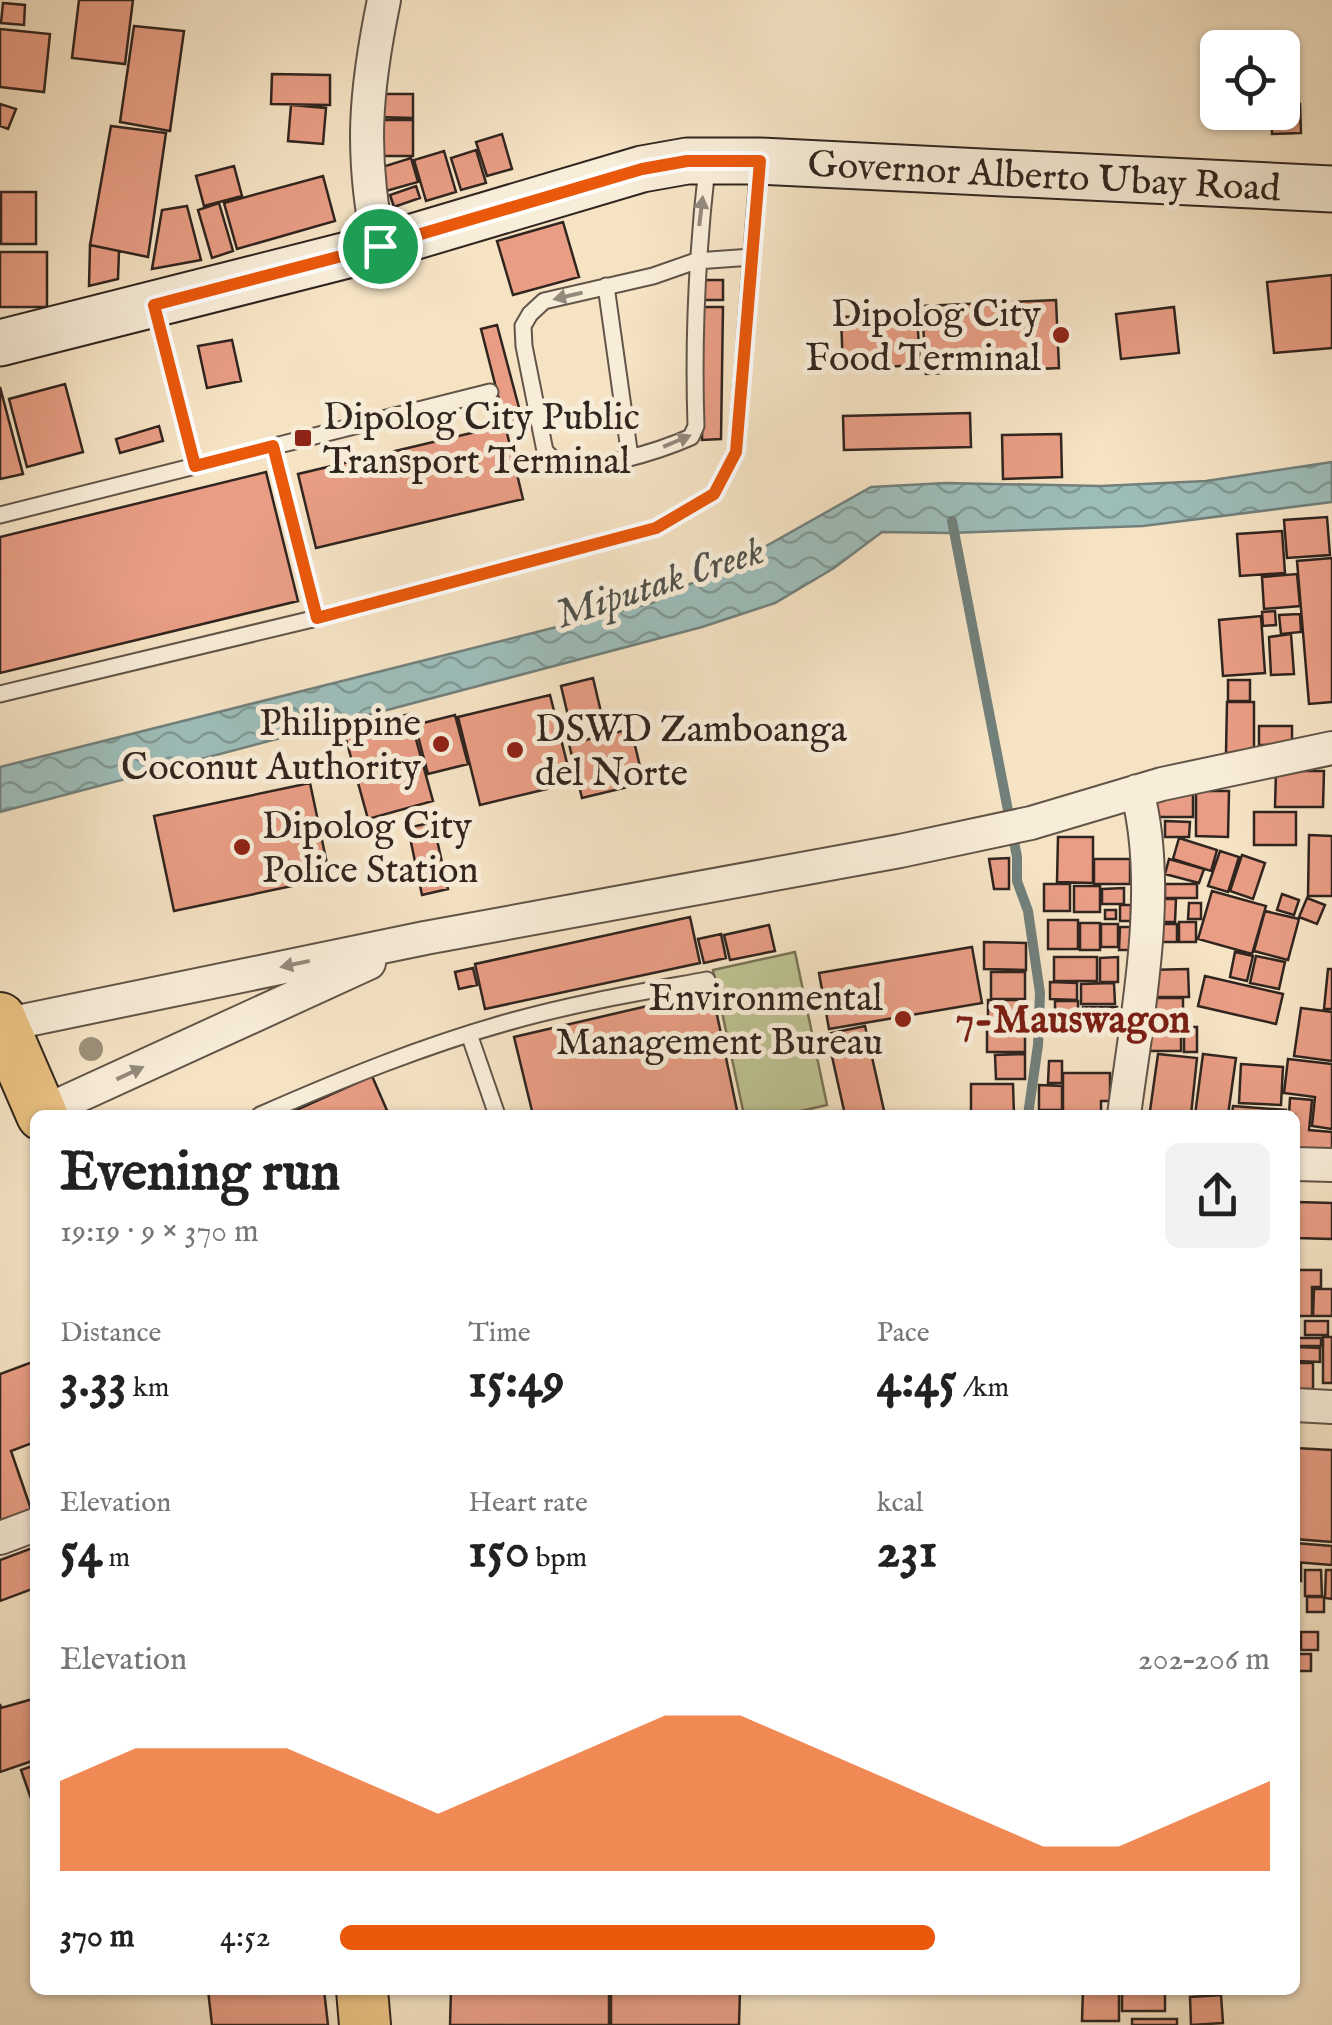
<!DOCTYPE html>
<meta charset="utf-8">
<style>
:root{--surface:#fff;--page:#f2f2f2;--text:#222;--muted:#767676;--accent:#ea580c}
body{margin:0;font-family:"IM FELL English",serif;background:var(--page);color:var(--text);height:100vh;display:flex;flex-direction:column;font-size:38px;white-space:nowrap}
*{box-sizing:border-box;margin:0}
p{font-size:32px;color:var(--muted)}
.icon{flex:none;width:55px;height:55px;fill:none;stroke:currentColor;stroke-width:2;stroke-linecap:round;stroke-linejoin:round}
.map{position:relative;flex:1;overflow:hidden}
.side{position:absolute;left:30px;top:1110px;width:1270px;height:885px;display:flex;flex-direction:column;background:var(--surface);border-radius:15px;box-shadow:0 2px 8px #0004}
.side>*{flex:none}
.fabs{position:absolute;left:1200px;top:30px;display:grid;gap:20px}
.fabs a{display:grid;place-items:center;width:100px;height:100px;border-radius:15px;background:var(--surface);box-shadow:0 2px 8px #0004;font-size:50px}
.pin{position:absolute;display:grid;place-items:center;width:85px;height:85px;color:#fff;margin:-42px;border:5px solid #fff;border-radius:50%;box-shadow:0 2px 10px #0007}
.round{display:grid;place-items:center;flex:none;width:105px;height:105px;border-radius:15px;background:var(--page)}
.overview{display:flex;align-items:center;justify-content:space-between;height:170px;padding:0 30px}
h1{font-size:55px;font-weight:800;line-height:75px}
.metrics{display:grid;grid-template-columns:repeat(3,1fr);gap:15px;height:170px;padding:10px 30px}
.metrics div{display:grid;align-content:center}
.metrics b{font-size:50px;font-weight:800}
.metrics small{font-size:28px;font-weight:400}
.metrics p{font-size:28px}
.chart{height:280px;padding:20px 30px}
.chart p{display:flex;justify-content:space-between}
.chart svg{width:100%;height:180px;margin-top:10px;fill:var(--accent);opacity:.7}
ul{padding:0 30px;list-style:none;font-size:32px}
li{display:grid;grid-template-columns:160px 120px 1fr;align-items:center;height:75px}
li i{height:25px;border-radius:12px;background:var(--accent)}
.map>svg:first-child{display:block}
</style>
<div class="map">
<svg width="1332" height="2025" viewBox="0 0 1332 2025">
<defs>
<pattern id="water-waves" width="16" height="10" patternUnits="userSpaceOnUse" patternTransform="scale(2.5)"><rect width="16" height="10" fill="#9dbdb9"/><path d="M0 5q4-4 8 0t8 0" fill="none" stroke="#819996"/></pattern>
</defs>
<rect width="100%" height="100%" fill="#f5e3c4"/>
<filter id="stains"><feTurbulence type="fractalNoise" baseFrequency=".002" numOctaves="4"/><feColorMatrix values="0 0 0 0 .2 0 0 0 0 .09 0 0 0 0 .02 0 0 0 .5 -.17"/></filter>
<radialGradient id="worn" r=".72"><stop offset=".6" stop-color="#630" stop-opacity="0"/><stop offset="1" stop-color="#630" stop-opacity=".3"/></radialGradient>
<path fill="#bec392" stroke="#787458" stroke-width="2.5" d="M795,952L827,1105L783,1115H744L713,970Z"/>
<path fill="url(#water-waves)" stroke="#72807b" stroke-width="2.5" d="M1332,462V502L1143,526L950,533L882,532L834,568L775,603L702,627L0,812V767L652,603L768,545L871,487L946,483L1101,486L1206,481Z"/>
<g fill="none" stroke-linecap="round" stroke-linejoin="round">
<path stroke="#72807b" stroke-width="10" d="M952,521L1017,857V881L1028,911L1040,993L1038,1045L1028,1115"/>
</g>
<path fill="#e89d84" stroke="#31251f" stroke-width="2.5" d="M79,0H133L125,64L72,58Z
M3,3L25,5L24,25L1,23Z
M134,26L184,31L170,131L120,122Z
M0,29L50,34L44,92L0,87Z
M272,74L330,75V105L271,104Z
M378,94H413V118L377,117Z
M0,104L16,109L8,129L0,126Z
M1282,104H1300L1301,133L1272,134V112H1282Z
M291,105L326,108L323,144L288,141Z
M381,120H413V156H380Z
M111,126L166,133L148,257L90,245Z
M502,134L512,169L487,176L476,142Z
M476,150L486,183L461,190L451,158Z
M444,151L456,192L426,201L414,160Z
M411,158L418,182L386,191L379,168Z
M234,166L242,196L204,206L196,176Z
M323,176L335,221L237,249L224,203Z
M416,186L420,198L394,207L390,195Z
M1,192H36V244H1Z
M219,203L233,251L212,258L198,210Z
M187,206L201,260L152,269L162,210Z
M563,222L579,277L513,295L497,241Z
M90,245L119,251L118,279L89,286Z
M0,252H47V307H0Z
M1332,275V348L1274,353L1267,282Z
M703,280H723V300H704Z
M1056,300L1059,368L926,374L922,306Z
M703,307H723L721,439L702,440Z
M1174,307L1179,353L1121,359L1116,314Z
M917,314L920,365L843,369L841,317Z
M497,325L522,419L505,423L481,329Z
M232,340L241,381L207,388L198,346Z
M65,384L83,452L27,467L9,399Z
M0,387L23,474L0,479Z
M970,413L971,447L844,450L843,416Z
M505,425L523,499L316,548L298,474Z
M159,426L163,441L120,453L116,439Z
M1061,434L1062,477L1003,479L1002,435Z
M266,472L298,601L0,673V537Z
M1327,517L1330,555L1287,558L1284,520Z
M1282,531L1285,573L1240,576L1237,534Z
M1332,558V702L1309,704L1297,561Z
M1297,574L1300,606L1264,609L1262,577Z
M1275,611L1276,625L1263,626L1262,612Z
M1300,614L1301,632L1281,634L1279,615Z
M1261,616L1265,673L1223,676L1219,620Z
M1291,634L1294,674L1271,675L1269,637Z
M593,678L601,712L569,720L561,686Z
M1228,680H1250V701H1228Z
M550,695L572,783L480,805L458,717Z
M1227,702H1254V753H1226Z
M409,714L433,801L368,819L344,732Z
M455,715L468,764L428,774L415,725Z
M1259,726H1292V745H1259Z
M631,729L644,783L582,798L569,744Z
M1276,771H1324L1323,807H1275Z
M310,783L330,878L174,911L154,816Z
M1153,791H1193V817H1153Z
M1196,791H1229L1228,837L1196,836Z
M1254,812H1296V845H1254Z
M1165,821L1190,822L1189,837H1165Z
M433,822L448,889L422,895L408,828Z
M1309,835L1332,836V896H1308Z
M1058,837H1093V883L1057,882Z
M1179,838L1217,850L1211,871L1173,859Z
M1220,851L1239,857L1228,892L1208,886Z
M1242,855L1265,863L1253,899L1230,891Z
M1009,858V889H994L989,859Z
M1094,859H1130V884H1094Z
M1169,859L1204,869L1199,883L1165,874Z
M1044,884H1070V911H1044Z
M1165,884H1197V898H1165Z
M1074,886H1100V912H1074Z
M1124,888V904H1102V889Z
M1212,891L1266,906L1252,954L1198,939Z
M1282,894L1299,900L1294,915L1277,910Z
M1307,898L1325,905L1317,924L1299,917Z
M1160,899H1176L1175,922H1160Z
M1189,903H1201V919H1188Z
M1120,905H1131V921H1120Z
M1105,910H1116V919H1105Z
M1265,911L1299,919L1288,960L1254,951Z
M690,917L700,963L485,1009L475,964Z
M1048,920H1078V949H1048Z
M1179,922H1196V942H1179Z
M1080,923H1100V950H1080Z
M1101,924H1118V947H1101Z
M1159,924H1177V942H1160Z
M769,925L775,951L730,960L724,935Z
M1120,927H1139L1138,950H1119Z
M721,934L726,958L704,963L698,939Z
M984,942L1026,943V970L984,969Z
M972,947L982,1003L829,1029L819,973Z
M1235,952L1253,956L1247,981L1230,977Z
M1256,956L1285,962L1279,989L1250,983Z
M1054,957H1097V981H1054Z
M1118,957V982H1100V958Z
M473,968L477,985L459,989L455,972Z
M1188,969L1189,997H1149L1148,970Z
M1328,969H1332V1009H1324Z
M991,972H1025V999H991Z
M1205,976L1283,994L1276,1024L1198,1006Z
M1050,982L1077,983V1000L1050,999Z
M1114,983L1115,1004H1081V984Z
M712,991L738,1115H533L514,1037Z
M1152,998H1183V1023L1152,1024Z
M988,1000H1024V1026H988Z
M1055,1001H1078V1022H1055Z
M1083,1007H1117V1027H1082Z
M1301,1008L1332,1012V1061L1294,1056Z
M1149,1025H1181V1051H1149Z
M865,1026L885,1115H845L827,1034Z
M1184,1027H1197V1052H1184Z
M987,1028H1025V1052H987Z
M1025,1054V1079H996L995,1055Z
M1158,1054L1197,1058L1191,1115L1150,1111Z
M1203,1054L1236,1058L1228,1115H1195Z
M1288,1059L1332,1064V1129L1312,1126L1315,1097L1284,1093Z
M1049,1061H1062V1083H1048Z
M1241,1064L1283,1067L1281,1105L1239,1103Z
M1063,1073H1110V1101H1101V1115H1063Z
M372,1076L389,1115H285Z
M971,1084H1013L1014,1115H971Z
M1039,1085L1062,1086V1110H1039Z
M1290,1098L1312,1100L1309,1130L1332,1132V1153L1295,1150V1115H1289Z
M1233,1106L1286,1110V1115H1232Z
M1297,1202L1332,1203V1239L1296,1238Z
M1296,1270H1321V1287H1312V1316H1295Z
M1314,1289H1332V1316H1313Z
M1305,1321H1328V1335H1305Z
M1323,1337H1332V1383H1323Z
M1295,1338H1321V1346H1295Z
M1297,1347L1320,1348V1362L1297,1361Z
M35,1361V1442L11,1451L32,1512L0,1523V1374Z
M1295,1363H1313V1389H1295Z
M1295,1448L1332,1450V1542L1295,1539Z
M1295,1543L1332,1546V1565L1295,1562Z
M35,1547V1588L0,1601V1560Z
M1295,1565H1301V1581H1295Z
M1305,1570H1321L1322,1596H1305Z
M1326,1570H1332V1599L1325,1598Z
M1307,1597H1324V1612H1307Z
M1301,1632H1318V1650H1301Z
M1295,1654H1311V1671H1295Z
M33,1699L35,1760L0,1772V1704L1,1708Z
M35,1765V1810L21,1770Z
M208,1990H324L328,2025H212Z
M451,1990H609V2025H450Z
M611,1990H740L739,2025H611Z
M1083,1990H1119V2021H1082Z
M1122,1990H1165V2011H1122Z
M1221,1995L1223,2023L1191,2025L1190,1997Z
M1132,2019H1177V2025H1132Z"/>
<g fill="none" stroke-linecap="round" stroke-linejoin="round">
<g stroke="#625448" stroke-width="19">
<path id="service" d="M707,167C697,254 693,338 696,426L691,437C664,449 585,476 557,462C552,460 549,454 545,451L524,346L523,326L530,314L544,301L653,276L696,261L752,257
M606,286L630,457
M155,310L195,466
M273,446L317,618
M0,515L490,392
M0,694L317,618L656,528L714,494L736,452L759,163
M469,1034L497,1115
M260,1115C342,1079 425,1045 512,1021C576,1003 642,992 707,980"/>
</g>
<g stroke="#625448" stroke-width="36">
<path id="minor" d="M379,247C360,154 365,92 384,0
M3,1025L425,938L900,851L1031,823L1162,784L1332,748
M41,1113L369,963
M1124,1115C1137,1017 1163,887 1137,791
M1295,1164L1332,1165
M1295,1405L1332,1407
M0,1538L35,1525"/>
</g>
<g stroke="#31251f" stroke-width="49">
<path id="secondary" d="M0,343L379,247L642,169L687,161H759L1332,189"/>
</g>
<g stroke="#31251f" stroke-width="54">
<path id="primary" d="M0,1018L42,1115
M362,1990L365,2025"/>
</g>
<use href="#service" stroke="#f8edd9" stroke-width="15"/>
<use href="#minor" stroke="#f8edd9" stroke-width="32"/>
<use href="#secondary" stroke="#f8edd9" stroke-width="45"/>
<use href="#primary" stroke="#eac282" stroke-width="50"/>
</g>
<circle fill="#9c9079" cx="91" cy="1049" r="12"/>
<defs><path id="oneway-solid" d="M-6-.8H1V-3.2L6.5 0L1 3.2V.8H-6Z" transform="scale(2.5)"/></defs>
<g fill="#94897c">
<use href="#oneway-solid" transform="translate(701 211) rotate(-83)"/>
<use href="#oneway-solid" transform="translate(568 296) rotate(167)"/>
<use href="#oneway-solid" transform="translate(677 441) rotate(-23)"/>
<use href="#oneway-solid" transform="translate(295 964) rotate(168)"/>
<use href="#oneway-solid" transform="translate(130 1073) rotate(-25)"/>
</g>
<g fill="none" stroke-linecap="round" stroke-linejoin="round">
<g stroke="#fff" stroke-width="20">
<path id="route" d="M687,161H760L736,452L714,494L656,528L317,618L273,446L195,466L154,305L380,246L642,169Z"/>
</g>
<use href="#route" stroke="#ea580c" stroke-width="12"/>
</g>
<g fill="#8f2418" stroke="#f8edd9" stroke-width="4">
<circle cx="1061" cy="335" r="10"/>
<rect x="293" y="428" width="20" height="20" rx="5"/>
<circle cx="441" cy="744" r="10"/>
<circle cx="515" cy="750" r="10"/>
<circle cx="242" cy="847" r="10"/>
<circle cx="903" cy="1019" r="10"/>
</g>
<g text-anchor="middle" stroke-width="10" stroke-linejoin="round" paint-order="stroke">
<g font-size="38" fill="#31251f" stroke="#f8edd9">
<text transform="translate(1044 175) rotate(3)" y="13">Governor Alberto Ubay Road</text>
</g>
<g font-size="38" fill="#31251f" stroke="#f8edd9" text-anchor="end">
<text x="1041" y="326">Dipolog City<tspan x="1041" dy="44">Food Terminal</tspan></text>
<text x="323" y="429" text-anchor="start">Dipolog City Public<tspan x="323" dy="44">Transport Terminal</tspan></text>
<text x="421" y="735">Philippine<tspan x="421" dy="44">Coconut Authority</tspan></text>
<text x="535" y="741" text-anchor="start">DSWD Zamboanga<tspan x="535" dy="44">del Norte</tspan></text>
<text x="262" y="838" text-anchor="start">Dipolog City<tspan x="262" dy="44">Police Station</tspan></text>
<text x="883" y="1010">Environmental<tspan x="883" dy="44">Management Bureau</tspan></text>
</g>
<g font-size="40" font-style="italic" fill="#51534d" stroke="#f8edd9">
<text transform="translate(659 581) rotate(-18)" y="14">Miputak Creek</text>
</g>
<g font-size="40" font-weight="bold" fill="#7a1f14" stroke="#f8edd9">
<text x="1073" y="1032">7-Mauswagon</text>
</g>
</g>
<rect width="100%" height="100%" filter="url(#stains)"/>
<rect width="100%" height="100%" fill="url(#worn)"/>
</svg>
<div class="fabs">
<a><svg class="icon" aria-label="locate" viewBox="0 0 24 24"><circle cx="12" cy="12" r="6"/><path d="M12 2v4M12 18v4M2 12h4M18 12h4"/></svg></a>
</div>
<div class="pin" style="left:380px;top:246px;background:#1e9e55"><svg class="icon" aria-label="arrive" viewBox="0 0 24 24"><path d="M6 21V4h12l-3 4 3 4H6"/></svg></div>
<section class="side">
<div class="overview"><div><h1>Evening run</h1><p>19:19 · 9 × 370 m</p></div><a class="round"><svg class="icon" aria-label="share" viewBox="0 0 24 24"><path d="M12 15V3M7 8l5-5 5 5M5 13v7h14v-7"/></svg></a></div>
<div class="metrics">
<div><p>Distance</p><b>3.33<small> km</small></b></div>
<div><p>Time</p><b>15:49</b></div>
<div><p>Pace</p><b>4:45<small> /km</small></b></div>
</div>
<div class="metrics">
<div><p>Elevation</p><b>54<small> m</small></b></div>
<div><p>Heart rate</p><b>150<small> bpm</small></b></div>
<div><p>kcal</p><b>231</b></div>
</div>
<div class="chart"><p><span>Elevation</span>202–206 m</p>
<svg viewBox="0 0 160 44" preserveAspectRatio="none"><path d="M0 44V22L10 14L20 14L30 14L40 22L50 30L60 22L70 14L80 6L90 6L100 14L110 22L120 30L130 38L140 38L150 30L160 22V44z"/></svg>
</div>
<ul>
<li><b>370 m</b>4:52<i style="width:64%"></i></li>
</ul>
</section>
</div>
